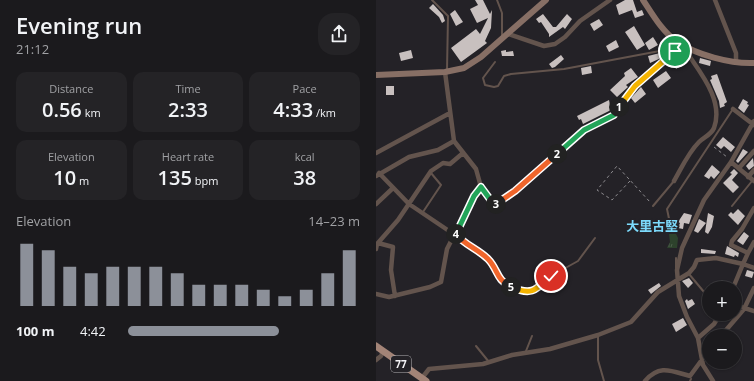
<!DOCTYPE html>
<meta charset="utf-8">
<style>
:root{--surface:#1b1a1d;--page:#242326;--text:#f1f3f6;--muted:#a0a1a4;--line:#39383b;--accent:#8c9099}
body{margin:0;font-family:"Open Sans","Noto Sans JP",sans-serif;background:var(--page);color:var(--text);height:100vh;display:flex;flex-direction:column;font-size:15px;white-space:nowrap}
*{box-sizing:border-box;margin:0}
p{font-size:13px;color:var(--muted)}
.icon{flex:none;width:22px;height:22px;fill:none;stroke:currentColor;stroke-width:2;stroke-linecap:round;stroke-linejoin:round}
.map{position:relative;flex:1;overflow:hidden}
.details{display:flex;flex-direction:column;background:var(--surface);width:376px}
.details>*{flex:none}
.tools{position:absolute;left:326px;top:281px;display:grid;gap:8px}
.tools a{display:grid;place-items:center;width:40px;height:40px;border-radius:50%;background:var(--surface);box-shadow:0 1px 3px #0004,0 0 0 1px var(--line);font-size:20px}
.pin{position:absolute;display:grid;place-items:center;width:34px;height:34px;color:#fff;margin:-17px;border:2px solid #fff;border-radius:50%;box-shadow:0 1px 4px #0007}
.km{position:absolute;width:20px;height:20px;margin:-10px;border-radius:50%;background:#222;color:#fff;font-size:11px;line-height:20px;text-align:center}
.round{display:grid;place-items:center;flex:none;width:42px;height:42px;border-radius:16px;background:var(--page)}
.summary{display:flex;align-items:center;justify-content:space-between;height:68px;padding:0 16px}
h1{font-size:22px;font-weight:600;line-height:30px}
.metrics{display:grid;grid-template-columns:repeat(3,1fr);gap:6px;height:68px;padding:4px 16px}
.metrics div{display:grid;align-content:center;border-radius:10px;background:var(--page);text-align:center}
.metrics b{font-size:20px;font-weight:600}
.metrics small{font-size:11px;font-weight:400}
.metrics p{font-size:11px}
.chart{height:112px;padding:8px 16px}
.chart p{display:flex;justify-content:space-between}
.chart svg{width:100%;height:72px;margin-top:4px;stroke:var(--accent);stroke-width:6}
ul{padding:0 16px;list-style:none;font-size:13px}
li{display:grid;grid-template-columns:64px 48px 1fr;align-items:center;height:30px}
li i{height:10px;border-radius:5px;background:var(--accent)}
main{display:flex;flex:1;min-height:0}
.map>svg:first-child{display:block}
</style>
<main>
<section class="details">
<div class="summary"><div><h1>Evening run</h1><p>21:12</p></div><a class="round"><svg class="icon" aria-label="share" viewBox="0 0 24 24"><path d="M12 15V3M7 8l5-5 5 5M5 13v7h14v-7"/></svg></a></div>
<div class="metrics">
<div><p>Distance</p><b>0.56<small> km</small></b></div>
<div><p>Time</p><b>2:33</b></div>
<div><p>Pace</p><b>4:33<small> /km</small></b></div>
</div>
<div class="metrics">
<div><p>Elevation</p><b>10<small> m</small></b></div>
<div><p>Heart rate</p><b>135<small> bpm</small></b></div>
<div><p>kcal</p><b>38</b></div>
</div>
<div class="chart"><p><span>Elevation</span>14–23 m</p>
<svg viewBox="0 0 160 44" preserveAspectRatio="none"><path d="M5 44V6M15 44V10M25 44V20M35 44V24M45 44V20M55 44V20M65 44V20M75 44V24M85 44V31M95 44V31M105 44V31M115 44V34M125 44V38M135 44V34M145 44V24M155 44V10"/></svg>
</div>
<ul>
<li><b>100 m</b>4:42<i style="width:65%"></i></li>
</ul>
</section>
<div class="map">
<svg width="378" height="381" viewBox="0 0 378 381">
<defs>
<pattern id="park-tufts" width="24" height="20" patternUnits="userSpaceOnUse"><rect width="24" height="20" fill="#2d422c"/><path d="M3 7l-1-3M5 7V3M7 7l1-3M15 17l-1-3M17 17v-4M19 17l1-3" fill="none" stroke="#4c5e4b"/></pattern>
</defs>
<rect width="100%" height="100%" fill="#242227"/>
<path fill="url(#park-tufts)" d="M299,232L302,238L301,248H291L294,242L293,234Z"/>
<path fill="#c8c0bf" d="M99,0H107L114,14L116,10L115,28L109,41L111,43L85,62L75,48L100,29L104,34L112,18L101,23L94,9L102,5Z
M249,0H257L261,12L266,10L268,15L259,18L256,10L243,15L240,5Z
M57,4L67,15L69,21L66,23L63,17L53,8Z
M79,10L87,22L80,26L74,14Z
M167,14L177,27H180L191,14L196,19L189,29L187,27L173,37V34L165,22L163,23L160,19Z
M223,19L227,25L218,31L214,24Z
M258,26L269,45L261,50L249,32Z
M277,37L282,45L273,50L269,43Z
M240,40L243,47L233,52L230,46Z
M35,50L37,58L25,61L23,53Z
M130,50V52L137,51L138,56H126L125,51Z
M284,53L285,58L274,63L272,56Z
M185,55L188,59L179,67L176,68L173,64Z
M307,55L311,62L300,69L297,61Z
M324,58L335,61L334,66L323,63Z
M215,66L216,73L206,75L205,68Z
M255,68L262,77L250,85L252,87L241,97L234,90L249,76L248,73Z
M290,71L295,78L282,88L277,80Z
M341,74L351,102L348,104L349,106L344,108L343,101L334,80L336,79L335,76Z
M10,86H18V95H10Z
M265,87L270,94L259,103L255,98Z
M367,99L372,102L371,104L373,105L368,113L362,108Z
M233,100L235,110L207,124L205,119L203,120L201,116Z
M347,137L359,147L355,152L348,146L345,149L340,145Z
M367,149L372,152L362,163L360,161Z
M377,158L378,166L373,170L370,166Z
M336,165L344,172L338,179L335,176L333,179L328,176Z
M358,169L362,173L356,180L363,187L357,193L347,183L356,174L354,173Z
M362,209L369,216L362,225L352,215L355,212L357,214Z
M308,213L316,215L313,224L308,223L307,229L302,228L304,223L302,222Z
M332,213L338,216L336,227L332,234L329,232Z
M323,219L330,223L322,233L318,231Z
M368,232L373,236L367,245L361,241Z
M351,246L363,253L362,257L359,255L358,257L349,254Z
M325,249L340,251L339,254L325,253Z
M371,270L378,272L376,278L369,276Z
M313,278L317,283L312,288L306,281Z
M346,280L351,285L348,288H339Z
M283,283L285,286L275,294L272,290Z
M311,299L312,301L316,299L319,304L312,309L309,301Z
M307,318L311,325L300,332L296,324Z"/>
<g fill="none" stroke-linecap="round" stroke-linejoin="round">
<path stroke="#8e8c90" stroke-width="1" stroke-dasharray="3 3" stroke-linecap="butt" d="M338,147L351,157
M254,181L236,200L221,190L241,166L274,202"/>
<path stroke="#63544d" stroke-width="2" d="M56,0L72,16L71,70
M121,0L126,13V36
M119,62L107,78L109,85L118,87L122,86L128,76L135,74L188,69L289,50L298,51
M277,206L298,181
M356,206L376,181
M47,212L65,185L55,173
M296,233L291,209L357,109
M80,235L112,259L120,274L129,284L148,292H153L160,289L175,276L202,261L219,238
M300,258V269
M313,274L333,298
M222,336V360L228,381
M100,346L113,362
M150,351L156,336
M314,381L315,379"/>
<path stroke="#63544d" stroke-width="4.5" d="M339,0L360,53V62
M132,34L168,46L179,44L189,37L204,21L234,0
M69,72L78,141L100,169L105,187L119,206L139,191L208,129L238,115L259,86L306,45C320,68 349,98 338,128C335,135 328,137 323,142C312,153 305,169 298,181
M357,109L378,125
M0,153L74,113
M355,162L378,181
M363,168L378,151
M3,173L33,204L79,235
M0,176L33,157L62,150L78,141
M372,177L378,170
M0,204L17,188
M2,243L17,247L15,270L19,296
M0,249L1,244L22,220L55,171L67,163L74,164L87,153
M372,253L378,242
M357,288L367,264L378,268
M0,294L13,297L54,287L65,282L71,249L98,196L105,187
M359,305L378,311
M345,336L368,309L378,288
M322,338L338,324L344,314
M0,360L5,356L7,351
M46,378L53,369L107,364L136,355L174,349L222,335L255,322L282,292L313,273L318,267L321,260L340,258L367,264L372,253L355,245L356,241L366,229L378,208
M269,381C284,364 295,371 314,376L333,350
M337,381L327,365L322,338L311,317L303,296L301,270L306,248L328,200L355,162L378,121"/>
<path stroke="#876f65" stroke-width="6" d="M267,0C277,15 286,31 300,41C320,55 355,64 378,63
M0,75L69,72L88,68L105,57L170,0"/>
<path stroke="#a38477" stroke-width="7" d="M0,346L50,381"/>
</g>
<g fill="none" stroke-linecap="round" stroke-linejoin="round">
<g stroke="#fff" stroke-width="8">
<path id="split-1" d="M243,107L259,86L299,51"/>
</g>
<g stroke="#fff" stroke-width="8">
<path id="split-2" d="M181,154L208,130L238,115L243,107"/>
</g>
<g stroke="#fff" stroke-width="8">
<path id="split-3" d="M120,204L139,191L181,154"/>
</g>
<g stroke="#fff" stroke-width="8">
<path id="split-4" d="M80,234L98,196L105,187L119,206L120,204"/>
</g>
<g stroke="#fff" stroke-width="8">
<path id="split-5" d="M80,234C87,244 102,249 112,259C122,269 120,280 135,287"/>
</g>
<g stroke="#fff" stroke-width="8">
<path id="split-6" d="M135,287C156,296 160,290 175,276"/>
</g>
<use href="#split-1" stroke="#f5b400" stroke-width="5"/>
<use href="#split-2" stroke="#22a559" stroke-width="5"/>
<use href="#split-3" stroke="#f0652b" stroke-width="5"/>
<use href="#split-4" stroke="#22a559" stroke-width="5"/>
<use href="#split-5" stroke="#f0652b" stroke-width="5"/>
<use href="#split-6" stroke="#f5b400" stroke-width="5"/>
</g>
<g text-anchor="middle" stroke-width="4" stroke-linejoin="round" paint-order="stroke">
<rect fill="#242227" stroke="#b6b4b8" stroke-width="1" x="15" y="356" width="20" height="16" rx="3"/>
<g font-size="10" font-weight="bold" fill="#f4f3f6">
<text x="25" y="368">77</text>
</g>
<g font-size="13" font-weight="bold" fill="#7cdafb" stroke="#242227">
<text x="276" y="231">大里古堅</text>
</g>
</g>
</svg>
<div class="tools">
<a>+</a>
<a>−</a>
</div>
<div class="pin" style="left:299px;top:51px;background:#1e9e55"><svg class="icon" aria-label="arrive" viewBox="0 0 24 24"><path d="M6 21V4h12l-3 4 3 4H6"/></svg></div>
<div class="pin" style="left:175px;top:276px;background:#d93025"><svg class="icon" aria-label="check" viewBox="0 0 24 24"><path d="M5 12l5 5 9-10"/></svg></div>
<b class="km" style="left:243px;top:107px">1</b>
<b class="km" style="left:181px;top:154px">2</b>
<b class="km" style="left:120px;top:204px">3</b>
<b class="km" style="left:80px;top:234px">4</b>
<b class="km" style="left:135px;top:287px">5</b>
</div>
</main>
